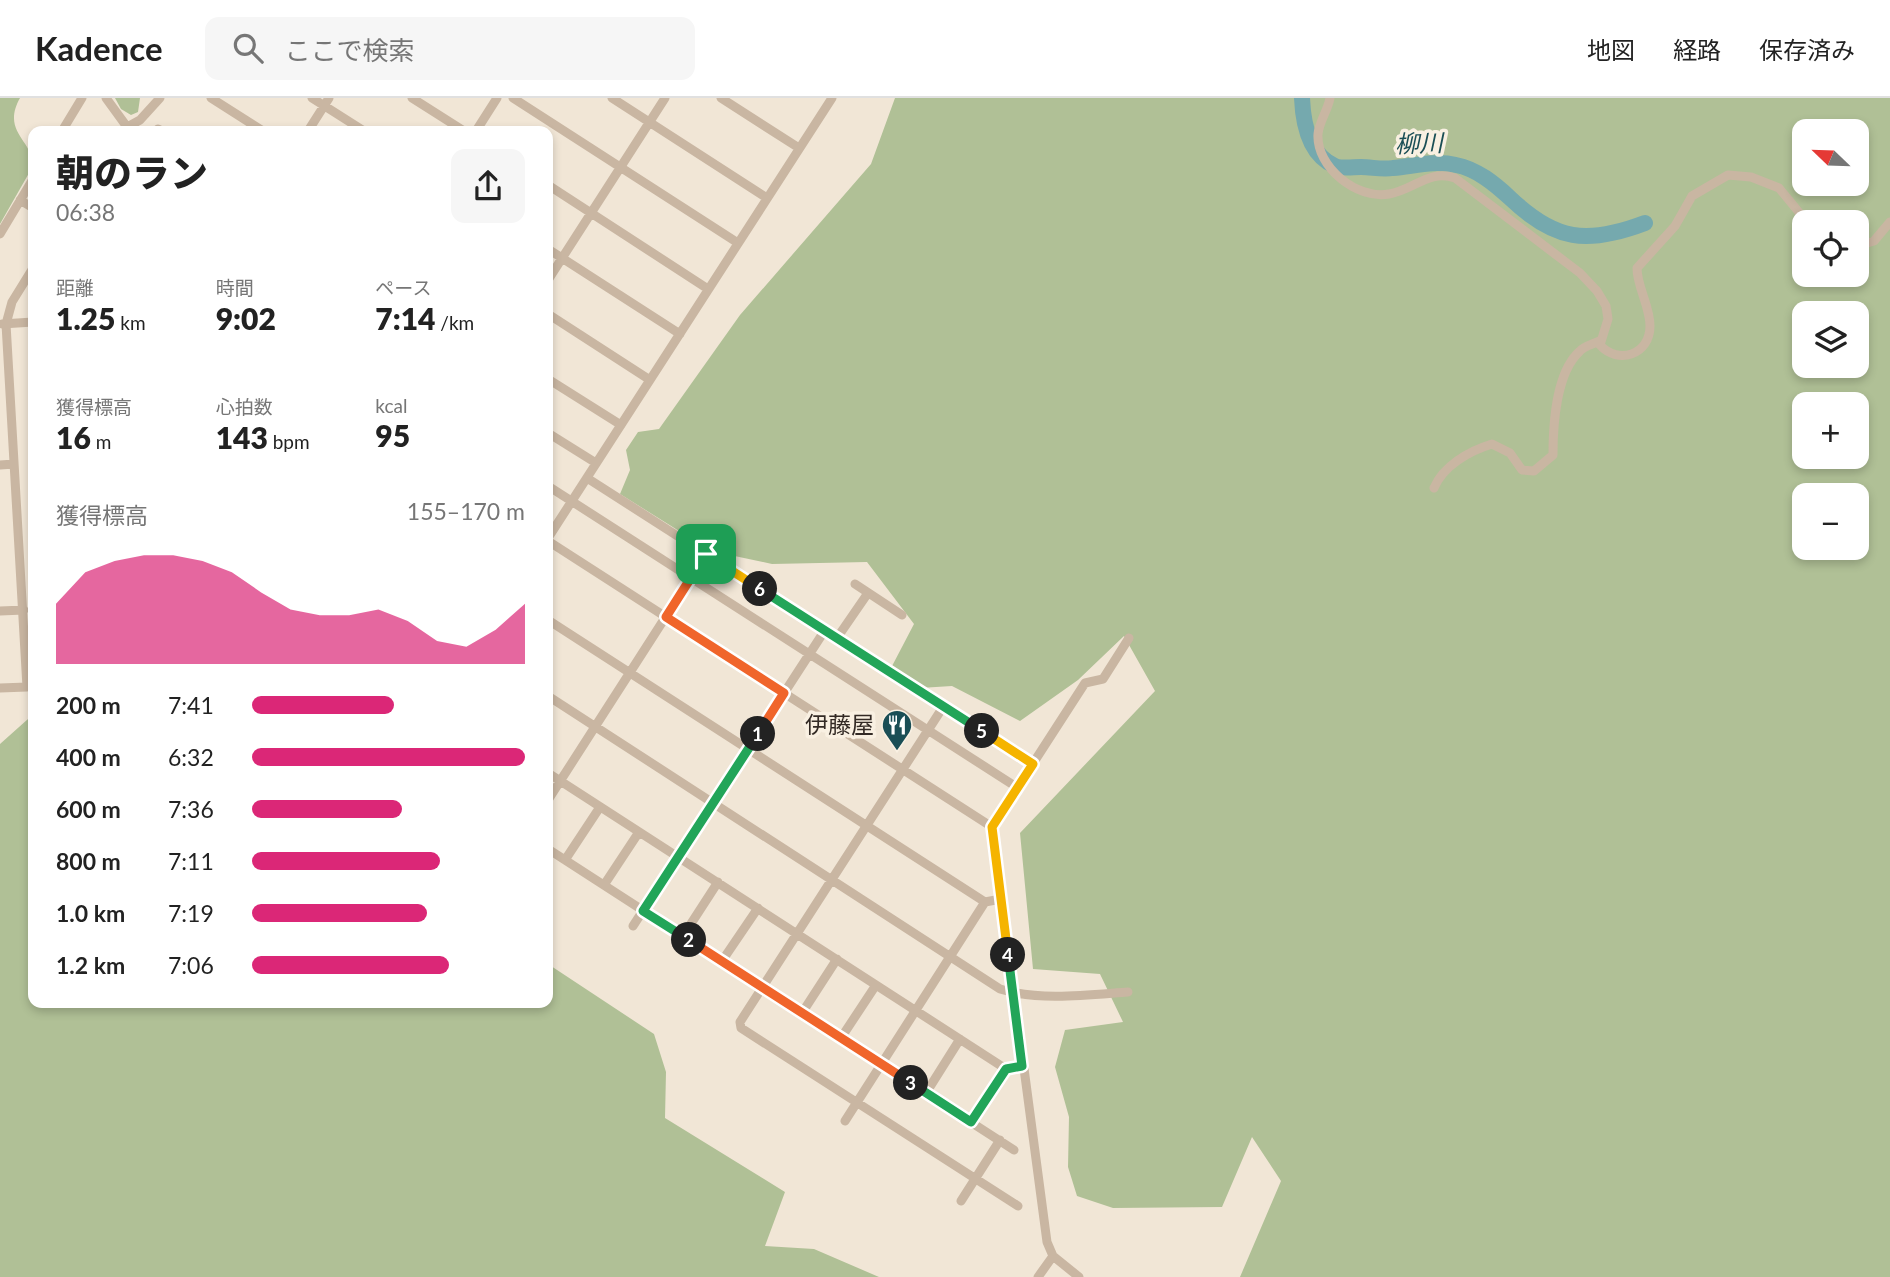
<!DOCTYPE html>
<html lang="ja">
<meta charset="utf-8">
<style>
:root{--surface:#fff;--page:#f6f6f6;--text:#222;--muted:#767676;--line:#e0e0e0;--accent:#db2777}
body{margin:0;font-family:Lato,"Noto Sans JP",sans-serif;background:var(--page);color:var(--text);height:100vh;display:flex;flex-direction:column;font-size:26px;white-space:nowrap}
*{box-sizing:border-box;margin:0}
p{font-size:23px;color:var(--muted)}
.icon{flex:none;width:38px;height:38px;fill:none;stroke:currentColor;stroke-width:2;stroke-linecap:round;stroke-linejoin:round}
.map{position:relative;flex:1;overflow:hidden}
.sheet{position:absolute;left:28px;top:28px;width:525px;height:882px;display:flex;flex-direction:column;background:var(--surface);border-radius:14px;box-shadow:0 4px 10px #0003}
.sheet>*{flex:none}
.needle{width:46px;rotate:293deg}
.buttons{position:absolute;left:1792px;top:21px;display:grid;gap:14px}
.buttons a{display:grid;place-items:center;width:77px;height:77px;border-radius:14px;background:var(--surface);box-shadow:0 4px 10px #0003;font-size:35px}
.pin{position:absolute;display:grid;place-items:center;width:60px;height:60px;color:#fff;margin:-30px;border-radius:14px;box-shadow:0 4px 10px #0006}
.km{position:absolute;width:35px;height:35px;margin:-18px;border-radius:50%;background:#222;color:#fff;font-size:19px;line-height:35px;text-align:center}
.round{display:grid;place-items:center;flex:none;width:74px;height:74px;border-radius:14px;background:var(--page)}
.summary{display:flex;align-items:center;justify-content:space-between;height:119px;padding:0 28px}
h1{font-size:38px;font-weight:800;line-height:52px}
.figures{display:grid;grid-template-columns:repeat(3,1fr);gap:10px;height:119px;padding:7px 28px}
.figures div{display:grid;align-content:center}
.figures b{font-size:30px;font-weight:800}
.figures small{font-size:19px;font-weight:400}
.figures p{font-size:19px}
.chart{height:196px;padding:14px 28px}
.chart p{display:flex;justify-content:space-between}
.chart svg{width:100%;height:126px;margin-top:7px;fill:var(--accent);opacity:.7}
ul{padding:0 28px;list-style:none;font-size:23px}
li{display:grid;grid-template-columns:112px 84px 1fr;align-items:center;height:52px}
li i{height:18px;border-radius:9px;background:var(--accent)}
header{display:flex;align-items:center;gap:42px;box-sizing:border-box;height:98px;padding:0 35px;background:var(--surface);border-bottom:2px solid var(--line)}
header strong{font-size:33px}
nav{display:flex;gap:38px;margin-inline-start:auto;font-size:24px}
.search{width:490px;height:63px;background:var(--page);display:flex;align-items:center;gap:18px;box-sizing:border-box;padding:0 24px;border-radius:14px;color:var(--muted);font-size:26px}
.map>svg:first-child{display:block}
</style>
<header>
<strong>Kadence</strong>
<div class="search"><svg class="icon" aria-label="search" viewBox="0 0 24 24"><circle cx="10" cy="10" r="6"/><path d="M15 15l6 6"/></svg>ここで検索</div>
<nav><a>地図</a><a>経路</a><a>保存済み</a></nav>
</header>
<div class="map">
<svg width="1890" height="1179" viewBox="0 0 1890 1179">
<rect width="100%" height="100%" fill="#f1e6d6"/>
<path fill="#b0c096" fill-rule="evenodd" d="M0,0H20C1,34 33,42 33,68L0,126Z
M115,0H140L138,14L131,17L121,11Z
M895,0H1890V1179H1240L1281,1083L1252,1039L1222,1109L1113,1110L1077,1098L1068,1069L1069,1019L1055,969L1065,932L1123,924L1100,876L1033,871L1020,735L1155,593L1124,538L1078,582L1020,623L952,588L920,590L891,570L914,526L867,464L772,466L711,453L620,396L630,372L626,352L638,334L659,331L740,217L871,66ZM1804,33H1857V86H1804ZM1804,124H1857V177H1804ZM1804,215H1857V268H1804ZM1804,306H1857V359H1804ZM1804,397H1857V450H1804Z
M28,621L33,628V905H548V866L654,936L666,974L665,1020L785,1094L765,1148L814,1151L879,1179H0V646Z"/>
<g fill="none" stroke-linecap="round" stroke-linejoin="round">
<path stroke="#75a9ae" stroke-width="16" d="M1302,0C1303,25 1309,57 1335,68C1342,71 1353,69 1361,69C1372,69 1382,72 1393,70C1415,68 1434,62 1456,67C1477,71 1495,86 1510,100C1555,143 1587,147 1645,125"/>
<path stroke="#c9b6a2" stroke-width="9" d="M106,0L130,33
M211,0L263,33
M312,0L364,33
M412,0L464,33
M513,0L738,145
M612,0L767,100
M721,0L799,50
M1330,0C1328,12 1319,24 1318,36C1316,69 1357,102 1389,96C1414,92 1429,71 1455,80L1580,175L1597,193L1606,208L1608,221L1600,247C1618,267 1650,257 1650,228C1650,208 1637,189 1637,170L1675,128L1692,98L1728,77L1751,79L1779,90L1807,124
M158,31L162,33
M62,33L82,0
M120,33L140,22L160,0
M308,33L329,0
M476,33L497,0
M548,87L708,191
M20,102L33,110
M0,136L33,81
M1857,148L1874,143L1890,124
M548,151L680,236
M548,182L665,0
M548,216L650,282
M2,226L33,224
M548,281L621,327
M548,335L596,365
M0,367L14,366
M587,380L1033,666
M548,388L1018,690
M1434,390C1443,368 1469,353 1492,346L1510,355L1522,372L1534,373L1553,357C1553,328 1556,274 1580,253C1584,248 1594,246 1599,243
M548,440L832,0
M548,443L992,729
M855,486L902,517
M0,513L24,512
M548,522L985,804L1001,801
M837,540L868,495
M0,590L27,589L6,226L12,204L33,170
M548,598L1000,891C1040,903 1087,897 1128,894
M943,609L740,924L741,930L1018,1108
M548,675L1006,971L1022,968
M548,702L706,456
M548,751L1014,1052
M565,762L600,709
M604,787L639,734
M633,828L825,532
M683,838L718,784
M722,863L758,810
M802,915L837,861
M841,940L876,887
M926,995L960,941
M845,1023L985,804
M971,1024L1006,971
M961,1103L1000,1042
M1038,1179L1053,1158
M1079,1179L1053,1158L1047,1144L992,729L1085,585L1103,581L1129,540"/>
</g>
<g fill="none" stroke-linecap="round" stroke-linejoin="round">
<g stroke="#fff" stroke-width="14">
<path id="split-1" d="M706,456L666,519L784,595L758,636"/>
</g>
<g stroke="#fff" stroke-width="14">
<path id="split-2" d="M689,842L643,813L758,636"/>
</g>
<g stroke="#fff" stroke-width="14">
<path id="split-3" d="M689,842L911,985"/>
</g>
<g stroke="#fff" stroke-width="14">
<path id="split-4" d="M911,985L971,1024L1006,971L1022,968L1008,857"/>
</g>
<g stroke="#fff" stroke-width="14">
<path id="split-5" d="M982,633L1033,666L992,729L1008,857"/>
</g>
<g stroke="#fff" stroke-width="14">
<path id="split-6" d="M760,491L982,633"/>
</g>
<g stroke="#fff" stroke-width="14">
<path id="split-7" d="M706,456L760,491"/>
</g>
<use href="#split-1" stroke="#f0652b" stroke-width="9"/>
<use href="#split-2" stroke="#22a559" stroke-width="9"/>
<use href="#split-3" stroke="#f0652b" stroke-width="9"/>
<use href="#split-4" stroke="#22a559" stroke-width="9"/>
<use href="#split-5" stroke="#f5b400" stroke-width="9"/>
<use href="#split-6" stroke="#22a559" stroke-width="9"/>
<use href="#split-7" stroke="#f5b400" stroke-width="9"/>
</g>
<defs>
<g id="restaurant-pin" transform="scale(1.575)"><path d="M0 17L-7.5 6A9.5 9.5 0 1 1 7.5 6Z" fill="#1a4e55" stroke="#f9f0e2"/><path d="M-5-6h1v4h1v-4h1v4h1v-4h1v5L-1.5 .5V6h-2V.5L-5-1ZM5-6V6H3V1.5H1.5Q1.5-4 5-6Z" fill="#fff"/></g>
</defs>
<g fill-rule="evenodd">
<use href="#restaurant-pin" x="897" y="627"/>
</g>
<g text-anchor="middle" stroke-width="7" stroke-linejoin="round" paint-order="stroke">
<g font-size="23" fill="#332a25" stroke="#f9f0e2" text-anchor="end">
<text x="874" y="635">伊藤屋</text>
</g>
<g font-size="24" font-style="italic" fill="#1a4e55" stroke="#f9f0e2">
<text transform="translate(1419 46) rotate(-2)" y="8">柳川</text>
</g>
</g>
</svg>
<div class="buttons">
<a><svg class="needle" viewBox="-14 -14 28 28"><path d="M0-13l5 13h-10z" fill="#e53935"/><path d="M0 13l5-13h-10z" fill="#767676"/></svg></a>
<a><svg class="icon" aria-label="locate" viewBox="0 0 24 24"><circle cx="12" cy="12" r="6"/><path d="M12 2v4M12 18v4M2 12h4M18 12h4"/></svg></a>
<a><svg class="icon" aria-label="layers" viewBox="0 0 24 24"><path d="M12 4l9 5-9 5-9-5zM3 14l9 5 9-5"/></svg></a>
<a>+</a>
<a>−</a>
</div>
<div class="pin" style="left:706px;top:456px;background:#1e9e55"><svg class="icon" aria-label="arrive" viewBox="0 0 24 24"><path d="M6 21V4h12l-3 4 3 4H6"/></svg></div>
<b class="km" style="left:758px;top:636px">1</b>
<b class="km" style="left:689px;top:842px">2</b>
<b class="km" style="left:911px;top:985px">3</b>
<b class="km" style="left:1008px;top:857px">4</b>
<b class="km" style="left:982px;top:633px">5</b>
<b class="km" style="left:760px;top:491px">6</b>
<section class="sheet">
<div class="summary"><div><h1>朝のラン</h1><p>06:38</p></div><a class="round"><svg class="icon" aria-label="share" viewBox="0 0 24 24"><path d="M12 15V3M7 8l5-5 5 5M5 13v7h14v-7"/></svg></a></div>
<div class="figures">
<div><p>距離</p><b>1.25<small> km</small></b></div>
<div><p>時間</p><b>9:02</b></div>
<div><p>ペース</p><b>7:14<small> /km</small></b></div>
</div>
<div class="figures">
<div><p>獲得標高</p><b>16<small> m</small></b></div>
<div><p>心拍数</p><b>143<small> bpm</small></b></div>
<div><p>kcal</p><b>95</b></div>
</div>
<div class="chart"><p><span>獲得標高</span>155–170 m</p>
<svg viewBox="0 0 160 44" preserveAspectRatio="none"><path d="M0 44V23L10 12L20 8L30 6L40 6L50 8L60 12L70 19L80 25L90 27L100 27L110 25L120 29L130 36L140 38L150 32L160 23V44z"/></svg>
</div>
<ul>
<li><b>200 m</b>7:41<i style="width:52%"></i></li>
<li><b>400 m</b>6:32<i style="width:100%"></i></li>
<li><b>600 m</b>7:36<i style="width:55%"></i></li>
<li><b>800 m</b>7:11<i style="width:69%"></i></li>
<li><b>1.0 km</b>7:19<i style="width:64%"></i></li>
<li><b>1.2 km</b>7:06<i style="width:72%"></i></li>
</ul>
</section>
</div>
